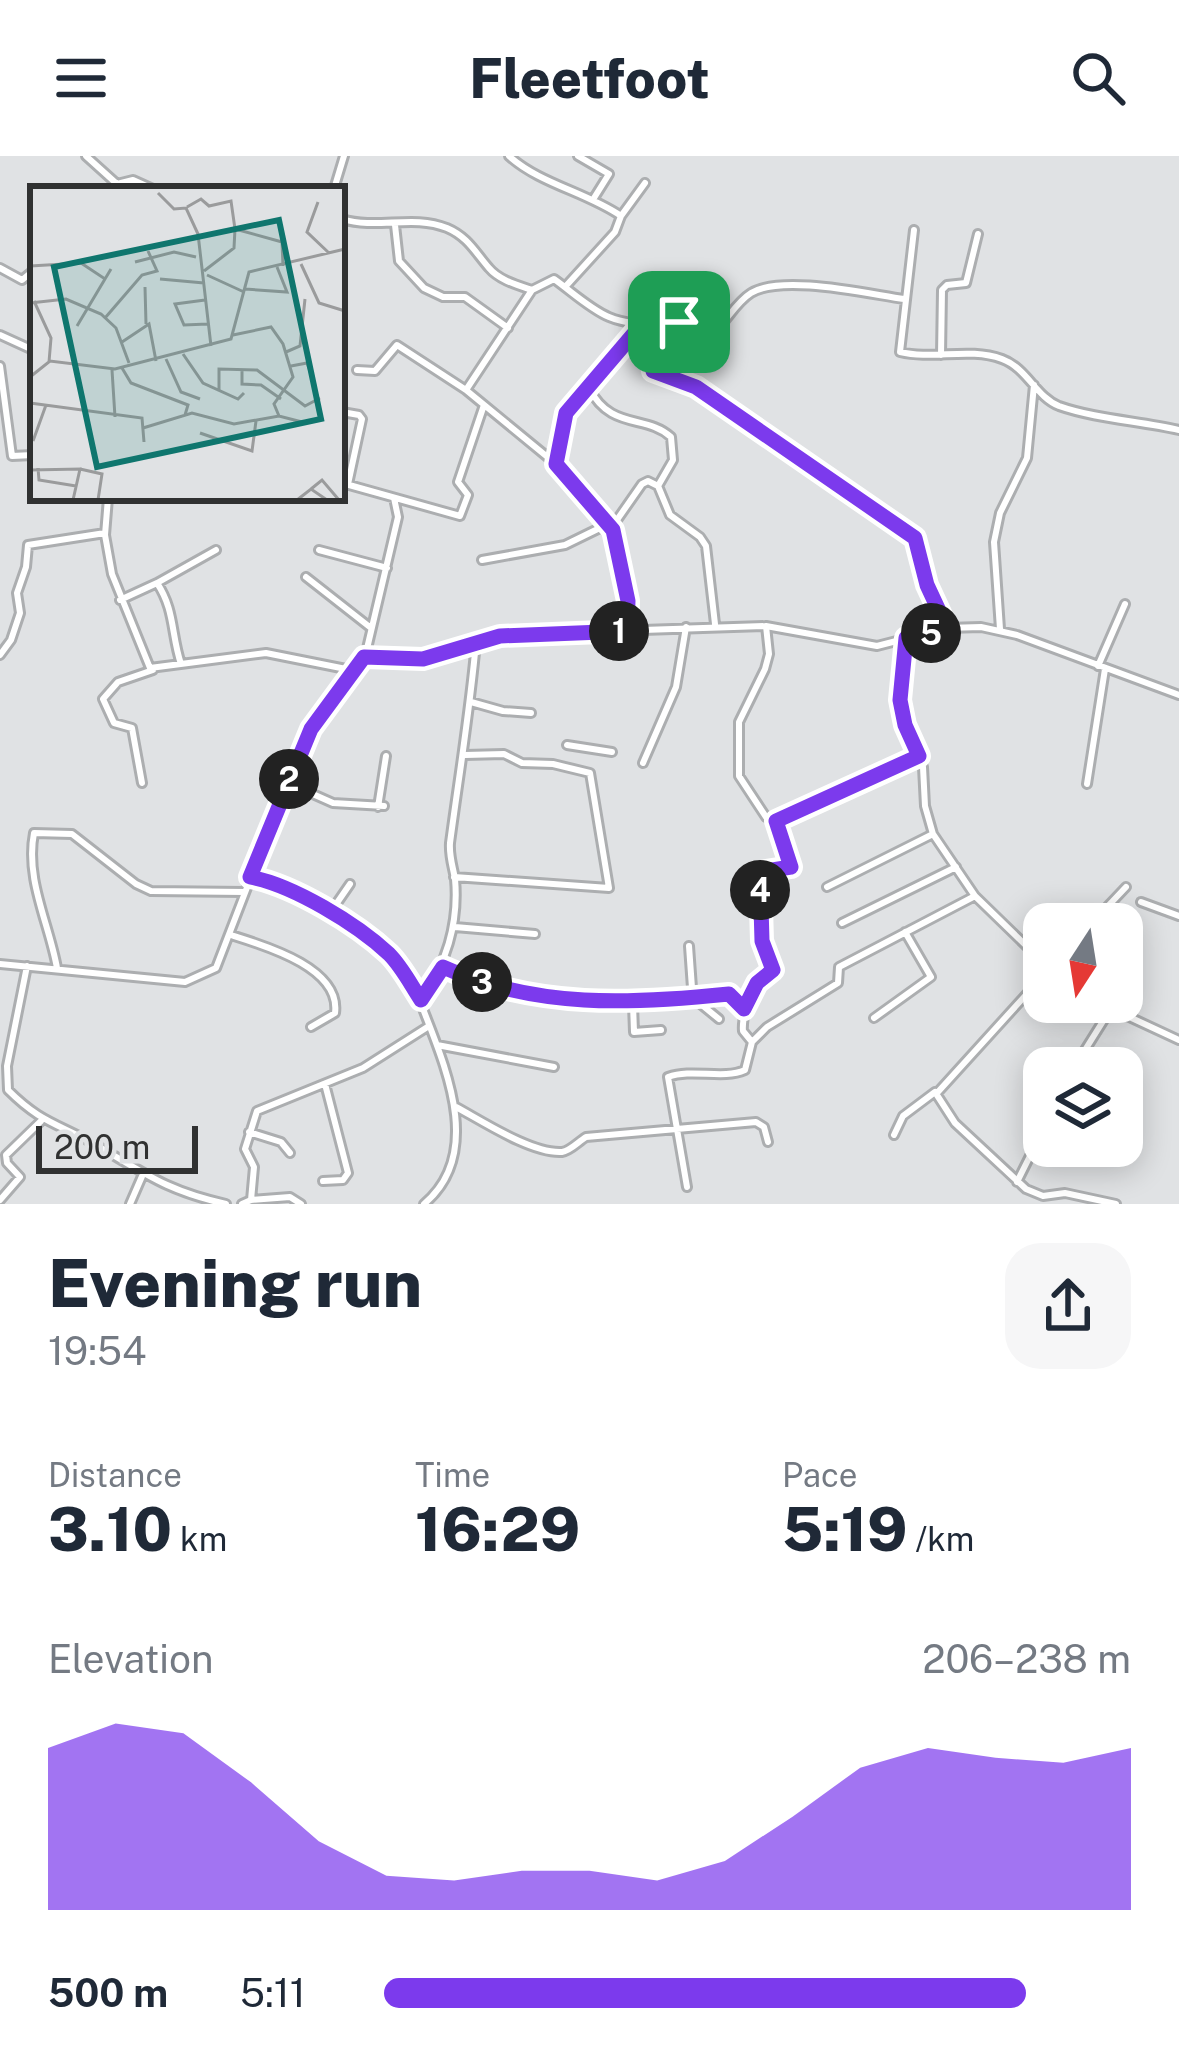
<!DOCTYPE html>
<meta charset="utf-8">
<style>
:root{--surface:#fff;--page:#f6f6f7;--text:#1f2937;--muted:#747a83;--accent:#7c3aed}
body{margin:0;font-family:"Public Sans",sans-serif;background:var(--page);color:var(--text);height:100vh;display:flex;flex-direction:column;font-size:45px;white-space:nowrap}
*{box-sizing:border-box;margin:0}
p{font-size:39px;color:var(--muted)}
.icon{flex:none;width:66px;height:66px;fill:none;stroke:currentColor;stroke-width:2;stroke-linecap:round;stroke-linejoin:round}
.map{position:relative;height:1048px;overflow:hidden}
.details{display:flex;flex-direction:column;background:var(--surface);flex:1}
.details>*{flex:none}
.needle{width:78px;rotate:192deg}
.fabs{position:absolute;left:1023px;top:747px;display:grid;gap:24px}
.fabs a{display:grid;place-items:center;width:120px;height:120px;border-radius:24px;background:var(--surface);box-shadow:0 6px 30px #0003;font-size:60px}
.scale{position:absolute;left:36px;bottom:30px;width:162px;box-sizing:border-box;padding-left:12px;border:6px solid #303131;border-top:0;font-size:33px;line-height:42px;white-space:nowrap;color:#303131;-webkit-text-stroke:9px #e0e2e4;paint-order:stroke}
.pin{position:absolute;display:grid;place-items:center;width:102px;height:102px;color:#fff;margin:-51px;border-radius:24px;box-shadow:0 6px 18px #0006}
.km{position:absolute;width:60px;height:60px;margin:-30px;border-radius:50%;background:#222;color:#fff;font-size:33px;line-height:60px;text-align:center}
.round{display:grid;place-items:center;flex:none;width:126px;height:126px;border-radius:36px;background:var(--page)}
.overview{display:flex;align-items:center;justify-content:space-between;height:204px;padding:0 48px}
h1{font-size:66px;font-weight:800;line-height:90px}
.stats{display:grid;grid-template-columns:repeat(3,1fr);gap:18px;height:204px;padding:12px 48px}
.stats div{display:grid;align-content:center}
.stats b{font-size:60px;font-weight:800}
.stats small{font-size:33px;font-weight:400}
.stats p{font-size:33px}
.chart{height:336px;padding:24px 48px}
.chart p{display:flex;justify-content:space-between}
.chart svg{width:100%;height:216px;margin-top:12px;fill:var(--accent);opacity:.7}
ul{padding:0 48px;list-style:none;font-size:39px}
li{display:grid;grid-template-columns:192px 144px 1fr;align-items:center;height:90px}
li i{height:30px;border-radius:15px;background:var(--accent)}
header{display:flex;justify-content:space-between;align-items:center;height:156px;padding:0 48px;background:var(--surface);font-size:54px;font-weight:800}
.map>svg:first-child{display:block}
</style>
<header><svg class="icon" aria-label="menu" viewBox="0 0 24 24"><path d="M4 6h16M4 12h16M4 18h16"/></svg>Fleetfoot<svg class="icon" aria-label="search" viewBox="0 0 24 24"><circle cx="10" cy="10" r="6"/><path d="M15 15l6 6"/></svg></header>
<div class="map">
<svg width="1179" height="1048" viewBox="0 0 1179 1048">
<rect width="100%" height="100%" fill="#e0e2e4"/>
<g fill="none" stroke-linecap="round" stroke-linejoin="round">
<g stroke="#acaeb0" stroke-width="12">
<path id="minor" d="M86,0L117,28L133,24L153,33
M509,0C540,28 586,36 621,60
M578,0L609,18L594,42
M334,33L344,0
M342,63C378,74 412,58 447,72C468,81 475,96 489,112C499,124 517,129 532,134
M395,69L399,105L424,132L443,141H465L508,172
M914,74L900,196C933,204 969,191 1002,203C1027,212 1036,241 1059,250C1096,263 1141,265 1179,274
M0,112L22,124L33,115
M565,131L615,76L621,60L645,27
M679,166L654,202L653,215L696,231L915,383L923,416L947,472
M0,179L33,194
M941,199L942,134L947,129L966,127L978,78
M0,210L12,300L33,299
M357,214L375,215L397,189L466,234L556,308L612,371L628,445L627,474
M589,232C611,275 646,258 671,281L673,304L658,330
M466,234L532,134L554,123C571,135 590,153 609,161C643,175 674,161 712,178C726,167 735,147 751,137C782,118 868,138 904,143
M342,256L359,259L362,263L348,328
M556,308L566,257L642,168
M342,327L460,360L468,339L458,326L484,249
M658,330L670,359L700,381L706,390L715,468
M108,342L105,379L112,418L150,512L266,497L351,514
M612,371L642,328L648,325L658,330
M319,394L387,412
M482,404L565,389L608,368
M306,421L371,472
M157,427L216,394
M120,444L157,427C175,454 171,478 181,508
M766,470L769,498L765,513L739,566V620L766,661L782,666L919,600
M1000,473L994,386L1000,357L1027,302L1034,229
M906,482L899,528L902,555L923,611L925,650L933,678L975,740L1044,807
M0,499L11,484L20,457L17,437L26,411L28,389L105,377
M365,501L398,361L394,342
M1098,510L1125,448
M471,546L503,555L531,557
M567,589L612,596
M643,607L676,531L686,471
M142,627L132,572L114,567L103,543L118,526L153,514
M288,627L333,647L384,650
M1087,628L1105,513
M378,651L386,600
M250,721C293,729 357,768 389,798C402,811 411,829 420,845
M454,721L609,732L590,617L553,608L522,607L504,598L465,599
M827,731L933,678
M1141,746L1179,760
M330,757L350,728
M842,767L956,711
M1091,768L1126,731
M455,771L535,778
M231,779C266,790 341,812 335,857L311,871
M0,808L185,826L216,812L300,594L343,526L365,501L434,502L485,483L521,478L766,470L877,490L947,472L981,471L1017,479L1179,539
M27,810L7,910L8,934C41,967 57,967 96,989C146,1018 167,1035 226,1048
M443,811L541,842L633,848L634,876L661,874
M57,812C49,767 25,723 34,677L72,678L136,728L151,735L245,736
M1097,846L1179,884
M633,848L686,844L692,832L689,790
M744,853L757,827L774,814L762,785L760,715L791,711L776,665
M874,862L931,821L905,776
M719,863L697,845L686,844C702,840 738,830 744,853C745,860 742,867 743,875L752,886
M437,889L554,911
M1085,894L1110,854
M937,937L1044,819
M456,951C482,965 532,998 562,996C570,995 578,986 586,981L756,966L764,971L768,986
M249,976L281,986L290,997
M894,979L903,960L935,936L955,967L1026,1033L1043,1040L1065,1037L1116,1048
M323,1025L343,1024L348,1017L325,928
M1017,1026L1034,992
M687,1031L668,921C693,912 722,924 745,914L752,886L767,871L838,827L839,811L975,740
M0,1044L20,1021L7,1007L6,999L41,965
M251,1044L290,1041L301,1048
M130,1048L143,1018
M242,1048L251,1044L254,1011L245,993L257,955L363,912L429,870
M424,1048C486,996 443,906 420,845C446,810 459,767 455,723C453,711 449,700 450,687C459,620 470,554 476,486"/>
</g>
<use href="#minor" stroke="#fff" stroke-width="6"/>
</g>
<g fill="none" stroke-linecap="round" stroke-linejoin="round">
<g stroke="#fff" stroke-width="24">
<path id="route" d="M679,166C672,182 651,200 653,215L696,231L915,382L927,429L947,472L906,482L900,544L905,569L919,600L776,665L791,711L760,716L762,785L773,814L757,827L744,853L729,838C632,848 535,853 443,811L421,844C411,829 402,811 389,798C357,768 293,729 250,721L311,573L364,501L423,503L500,480L627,475L628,445L613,374L556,308L566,257L642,168Z"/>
</g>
<use href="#route" stroke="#7c3aed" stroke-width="15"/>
</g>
<g transform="translate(30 30)">
<rect width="315" height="315" fill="#e0e2e4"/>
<path fill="none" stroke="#9a9b9c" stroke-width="3" d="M128,7L144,23L156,22L168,48L181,160M288,16L277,46L299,67M157,21L171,13L179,20L201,15L205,43M105,76L144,66L166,71M271,78L289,117L315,125M0,80L51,77L75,93L81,83M174,85L204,62L205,43L252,56L253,80M177,89L214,106M130,93L174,97M115,101L116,138M215,103L257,106L247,81M175,114L145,118L154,139L178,138M4,115L21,152L19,176M0,117L36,113L71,128L86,142L99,177M75,132L112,89L127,85L118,65M47,140L75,93M203,149L241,141L253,158L263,191L244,218L249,230M92,156L119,138L126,175M256,166L270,160L275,113M153,168L173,197L208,213L214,207M136,173L151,206L170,213M261,180L277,177L285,199M92,182L101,197L158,219L155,229M82,184L85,231M212,185V198L231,199L251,213M0,191L20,175L85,183L201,153L219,86L315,63M189,205V183L227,184L275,220L290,212M0,217L112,232L114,256M113,242L162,227L204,238L249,230L276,237M170,247L222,265L226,235M3,255L16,219M8,282L9,294L46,300M50,283L72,288L68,314M0,284L50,283L43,314M281,303L292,294L309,314M267,314L281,303L297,314"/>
<path fill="#0f766e" fill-opacity="0.15" stroke="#0f766e" stroke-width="6" d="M249,34L291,233L67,281L24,81Z"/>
<rect width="315" height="315" fill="none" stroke="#303131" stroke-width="6"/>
</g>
</svg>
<div class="fabs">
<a><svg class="needle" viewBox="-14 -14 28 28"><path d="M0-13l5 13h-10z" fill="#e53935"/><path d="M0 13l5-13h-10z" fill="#747a83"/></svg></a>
<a><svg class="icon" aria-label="layers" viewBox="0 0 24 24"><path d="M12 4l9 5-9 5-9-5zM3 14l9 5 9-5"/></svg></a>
</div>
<div class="scale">200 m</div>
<div class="pin" style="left:679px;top:166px;background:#1e9e55"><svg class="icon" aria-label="arrive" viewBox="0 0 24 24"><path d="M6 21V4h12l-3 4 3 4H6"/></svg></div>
<b class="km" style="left:619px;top:475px">1</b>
<b class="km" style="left:289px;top:623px">2</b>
<b class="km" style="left:482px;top:826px">3</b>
<b class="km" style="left:760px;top:734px">4</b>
<b class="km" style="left:931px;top:477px">5</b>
</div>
<section class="details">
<div class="overview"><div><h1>Evening run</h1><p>19:54</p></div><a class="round"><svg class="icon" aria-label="share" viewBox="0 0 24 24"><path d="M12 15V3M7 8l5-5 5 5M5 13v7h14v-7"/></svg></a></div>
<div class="stats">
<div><p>Distance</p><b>3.10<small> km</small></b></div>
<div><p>Time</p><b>16:29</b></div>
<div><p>Pace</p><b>5:19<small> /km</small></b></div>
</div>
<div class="chart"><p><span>Elevation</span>206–238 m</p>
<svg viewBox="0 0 160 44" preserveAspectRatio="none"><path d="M0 44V11L10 6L20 8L30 18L40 30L50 37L60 38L70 36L80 36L90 38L100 34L110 25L120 15L130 11L140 13L150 14L160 11V44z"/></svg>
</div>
<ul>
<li><b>500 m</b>5:11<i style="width:86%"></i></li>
</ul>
</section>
